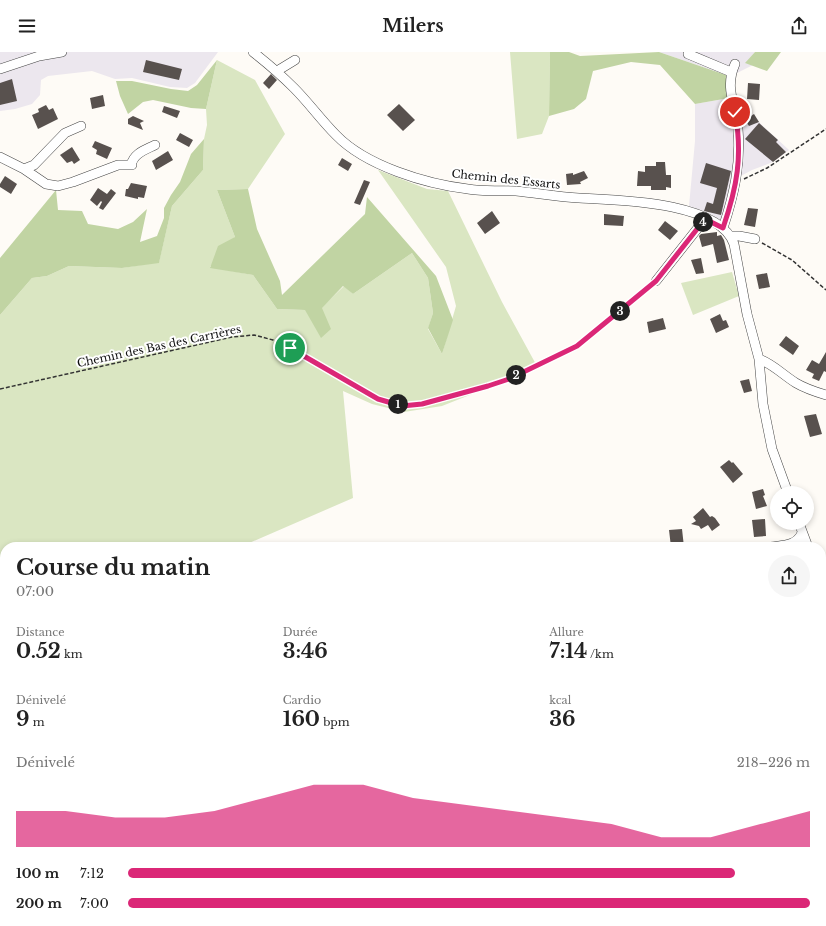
<!DOCTYPE html>
<html lang="fr">
<meta charset="utf-8">
<style>
:root{--surface:#fff;--page:#f6f6f6;--text:#222;--muted:#767676;--accent:#db2777}
body{margin:0;font-family:"Libre Baskerville",serif;background:var(--page);color:var(--text);height:100vh;display:flex;flex-direction:column;font-size:15px;white-space:nowrap}
*{box-sizing:border-box;margin:0}
p{font-size:13px;color:var(--muted)}
.icon{flex:none;width:22px;height:22px;fill:none;stroke:currentColor;stroke-width:2;stroke-linecap:round;stroke-linejoin:round}
.map{position:relative;flex:1;overflow:hidden}
.panel{position:absolute;left:0px;top:490px;width:826px;height:384px;display:flex;flex-direction:column;background:var(--surface);border-radius:16px 16px 0 0;box-shadow:0 2px 6px #0003}
.panel>*{flex:none}
.fabs{position:absolute;left:770px;top:434px;display:grid;gap:8px}
.fabs a{display:grid;place-items:center;width:44px;height:44px;border-radius:50%;background:var(--surface);box-shadow:0 2px 6px #0003;font-size:20px}
.pin{position:absolute;display:grid;place-items:center;width:34px;height:34px;color:#fff;margin:-17px;border:2px solid #fff;border-radius:50%;box-shadow:0 1px 4px #0007}
.km{position:absolute;width:20px;height:20px;margin:-10px;border-radius:50%;background:#222;color:#fff;font-size:11px;line-height:20px;text-align:center}
.round{display:grid;place-items:center;flex:none;width:42px;height:42px;border-radius:21px;background:var(--page)}
.summary{display:flex;align-items:center;justify-content:space-between;height:68px;padding:0 16px}
h1{font-size:22px;font-weight:700;line-height:30px}
.stats{display:grid;grid-template-columns:repeat(3,1fr);gap:6px;height:68px;padding:4px 16px}
.stats div{display:grid;align-content:center}
.stats b{font-size:20px;font-weight:700}
.stats small{font-size:11px;font-weight:400}
.stats p{font-size:11px}
.chart{height:112px;padding:8px 16px}
.chart p{display:flex;justify-content:space-between}
.chart svg{width:100%;height:72px;margin-top:4px;fill:var(--accent);opacity:.7}
ul{padding:0 16px;list-style:none;font-size:13px}
li{display:grid;grid-template-columns:64px 48px 1fr;align-items:center;height:30px}
li i{height:10px;border-radius:5px;background:var(--accent)}
header{display:flex;justify-content:space-between;align-items:center;height:52px;padding:0 16px;background:var(--surface);font-size:18px;font-weight:700}
.map>svg:first-child{display:block}
</style>
<header><svg class="icon" aria-label="menu" viewBox="0 0 24 24"><path d="M4 6h16M4 12h16M4 18h16"/></svg>Milers<svg class="icon" aria-label="share" viewBox="0 0 24 24"><path d="M12 15V3M7 8l5-5 5 5M5 13v7h14v-7"/></svg></header>
<div class="map">
<svg width="826" height="874" viewBox="0 0 826 874">
<rect width="100%" height="100%" fill="#fefbf6"/>
<path fill="#ece7ee" d="M0,0H218L195,31L187,36L170,35L132,26L115,27L92,19L48,24L41,28L40,43L32,52L15,57L0,59Z
M659,0H755L746,11L753,13L737,21L736,12L733,7L726,23Z
M729,46L735,73V120L722,169L709,161L689,154L695,89V52Z
M753,62L761,72L789,98L773,110L752,118L739,125L740,72Z"/>
<path fill="#dae6c2" d="M510,0H550L549,64L542,82L517,87Z
M217,8L255,28L285,82L248,137L217,138L235,185L210,215L253,223L277,257L305,258L321,256L344,234L353,242L412,201L428,226L433,261L428,277L442,302L456,254L446,215L378,118L427,137L448,139L502,250L538,316L442,354L404,360L372,352L343,339L353,446L240,495H5V869H818L820,874H0V263L32,226L47,224L69,214L122,216L159,210L172,154L203,118L204,87L207,73L206,57Z
M732,220L739,244L693,263L681,231Z
M826,686V745L821,746V687Z"/>
<path fill="#c1d4a3" d="M550,0H569L580,4L659,0L726,23L729,46L695,52L660,13L631,10L593,19L586,47L574,57L549,64Z
M755,0H781L767,19L745,11Z
M217,8L206,57L191,56L153,48L143,50L128,62L120,44L116,29H132L171,37L188,39L197,33Z
M204,87L203,118L172,154L159,211L122,216L69,214L47,224L32,226L0,263V206L56,138L58,158L82,159L88,172L118,177L133,170L147,157L140,190L157,184L164,166V156L171,143L180,130L191,102Z
M248,137L257,177L280,229L282,243L365,162L367,145L436,224L453,268L442,302L428,276L433,261L428,226L412,201L353,242L343,234L322,256L331,277L321,286L305,258L277,257L253,223L210,216L218,194L235,185L217,138Z"/>
<path fill="#58514e" d="M146,8L182,17L179,28L143,20Z
M271,22L277,28L269,37L263,31Z
M12,27L17,49L0,53V31Z
M748,31L760,32L759,48L747,47Z
M103,43L105,54L92,57L90,46Z
M399,52L415,68L403,79L387,63Z
M46,53L49,58L53,56L58,67L38,77L32,63L39,60L38,57Z
M164,54L180,59L177,66L162,60Z
M754,62L759,70L749,74L745,68Z
M133,64L144,69L140,71L143,78L128,72V67Z
M759,71L778,88L776,90L786,100L773,110L745,87Z
M180,81L193,88L189,95L176,88Z
M95,89L112,96L107,107L96,102L97,98L92,95Z
M72,95L80,108L74,112L72,109L67,111L60,103Z
M168,99L173,108L156,118L152,109Z
M342,106L352,112L348,119L338,113Z
M656,110H665L666,123H671V136L666,135V138H651V134H637L638,119L645,120V114H656Z
M706,111L731,119L721,163L704,159L707,150L713,152L717,136L700,131Z
M584,119L588,126L580,130L581,132L567,133L566,122L573,121V123Z
M5,124L17,132L11,142L0,135V132Z
M364,128L370,130L360,153L354,151Z
M131,131L147,134L144,146L138,145V147L125,144L126,137H128Z
M98,136L107,142L111,137L116,141L103,158L99,156L102,150L101,149L97,154L90,148Z
M748,156L758,157L755,175L744,173Z
M492,159L500,171L485,182L477,171Z
M604,162L624,164L623,174L604,173Z
M665,169L678,179L670,188L658,178Z
M717,180V184L721,183L724,188L729,208L717,211L713,192L702,195L699,184L701,182Z
M701,206L704,221L696,222L691,208Z
M767,221L770,235L759,237L756,223Z
M720,262L723,269L726,268L729,275L716,281L710,267Z
M663,266L666,277L649,281L647,270Z
M786,284L799,294L793,303L779,293Z
M826,300V320L824,319L819,329L812,326L814,322L806,318L812,308L819,312Z
M749,327L752,339L744,341L740,329Z
M816,362L822,382L810,385L804,364Z
M729,408L732,411L733,410L743,422L733,431L720,415Z
M763,437L765,443L763,444L767,454L756,457L752,440Z
M703,456L710,465L712,464L715,466L720,473L712,479L708,473L701,477L699,474L691,472L696,469L693,465Z
M765,467L766,484L754,485L752,468Z
M682,477L684,495H671L669,478Z"/>
<g fill="none" stroke-linecap="round" stroke-linejoin="round">
<g stroke="#444" stroke-width="10">
<path id="minor" d="M253,0C267,11 281,23 294,36C309,51 321,68 336,83C366,114 426,132 468,137C484,140 500,138 516,139C537,141 558,145 579,146C617,148 719,149 734,192L747,262L759,307L763,352L772,397L788,441
M688,2L731,20
M0,17L39,4L62,0
M277,19L295,8
M0,105L24,117L46,132L58,134L73,130L118,113H132
M131,113C134,101 145,98 155,93
M24,117L34,113L65,81L81,74
M723,176C734,143 741,112 738,77C736,52 724,37 735,12
M731,184H739L755,187
M656,229L705,167
M759,307C773,312 783,323 796,331C806,337 816,340 826,343
M799,471L808,495
M771,495C784,493 796,494 802,481
M821,526L826,539
M0,639L5,637
M821,685L826,684
M826,771L824,781L826,791
M20,874L24,869"/>
</g>
<path stroke="#333" stroke-width="1.5" stroke-dasharray="4 2" stroke-linecap="butt" d="M744,127L767,116L826,77
M762,191L792,208L826,238
M0,337L232,285L254,283L273,288L290,296L378,347L403,353L422,352L488,334L509,327L577,294L649,235"/>
<use href="#minor" stroke="#fff" stroke-width="9"/>
</g>
<g fill="none" stroke-linecap="round" stroke-linejoin="round">
<g stroke="#fff" stroke-width="8">
<path id="route" d="M290,296L378,347L402,354L422,352L488,334L509,327L577,294L656,229L705,167L723,176C737,135 743,104 735,60"/>
</g>
<use href="#route" stroke="#db2777" stroke-width="5"/>
</g>
<g text-anchor="middle" stroke-width="4" stroke-linejoin="round" paint-order="stroke">
<g font-size="11" fill="#111" stroke="#fff">
<text transform="translate(506 127) rotate(6)" y="4">Chemin des Essarts</text>
<text transform="translate(159 294) rotate(-12)" y="4">Chemin des Bas des Carrières</text>
</g>
</g>
</svg>
<div class="fabs">
<a><svg class="icon" aria-label="locate" viewBox="0 0 24 24"><circle cx="12" cy="12" r="6"/><path d="M12 2v4M12 18v4M2 12h4M18 12h4"/></svg></a>
</div>
<div class="pin" style="left:290px;top:296px;background:#1e9e55"><svg class="icon" aria-label="arrive" viewBox="0 0 24 24"><path d="M6 21V4h12l-3 4 3 4H6"/></svg></div>
<div class="pin" style="left:735px;top:60px;background:#d93025"><svg class="icon" aria-label="check" viewBox="0 0 24 24"><path d="M5 12l5 5 9-10"/></svg></div>
<b class="km" style="left:398px;top:352px">1</b>
<b class="km" style="left:516px;top:323px">2</b>
<b class="km" style="left:620px;top:259px">3</b>
<b class="km" style="left:703px;top:170px">4</b>
<section class="panel">
<div class="summary"><div><h1>Course du matin</h1><p>07:00</p></div><a class="round"><svg class="icon" aria-label="share" viewBox="0 0 24 24"><path d="M12 15V3M7 8l5-5 5 5M5 13v7h14v-7"/></svg></a></div>
<div class="stats">
<div><p>Distance</p><b>0.52<small> km</small></b></div>
<div><p>Durée</p><b>3:46</b></div>
<div><p>Allure</p><b>7:14<small> /km</small></b></div>
</div>
<div class="stats">
<div><p>Dénivelé</p><b>9<small> m</small></b></div>
<div><p>Cardio</p><b>160<small> bpm</small></b></div>
<div><p>kcal</p><b>36</b></div>
</div>
<div class="chart"><p><span>Dénivelé</span>218–226 m</p>
<svg viewBox="0 0 160 44" preserveAspectRatio="none"><path d="M0 44V22L10 22L20 26L30 26L40 22L50 14L60 6L70 6L80 14L90 18L100 22L110 26L120 30L130 38L140 38L150 30L160 22V44z"/></svg>
</div>
<ul>
<li><b>100 m</b>7:12<i style="width:89%"></i></li>
<li><b>200 m</b>7:00<i style="width:100%"></i></li>
</ul>
</section>
</div>
